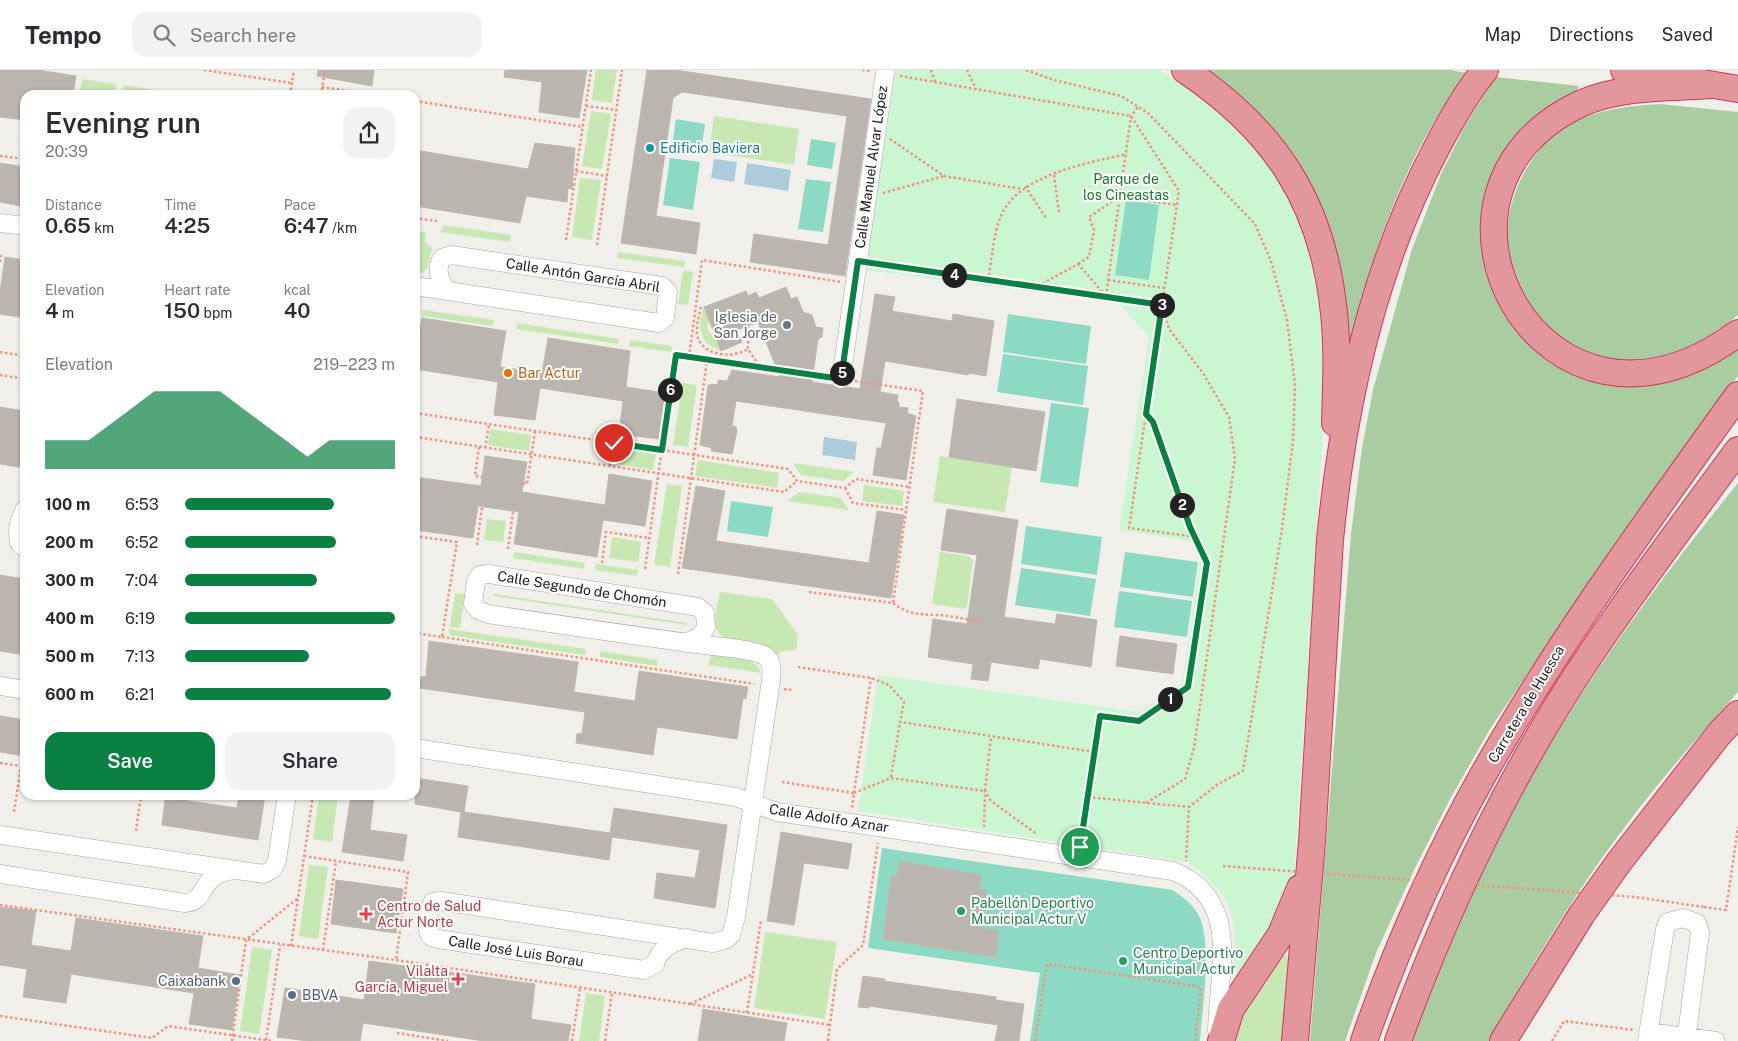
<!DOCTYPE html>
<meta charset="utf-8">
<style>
:root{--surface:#fff;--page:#f2f2f3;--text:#2b2b33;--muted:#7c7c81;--line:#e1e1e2;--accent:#0b8043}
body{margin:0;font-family:"Public Sans",sans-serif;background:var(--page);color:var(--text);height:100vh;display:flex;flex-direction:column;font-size:19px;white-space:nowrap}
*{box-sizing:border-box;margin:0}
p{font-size:16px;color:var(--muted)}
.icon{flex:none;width:28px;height:28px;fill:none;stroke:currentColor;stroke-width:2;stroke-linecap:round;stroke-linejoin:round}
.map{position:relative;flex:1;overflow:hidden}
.side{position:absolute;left:20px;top:20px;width:400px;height:710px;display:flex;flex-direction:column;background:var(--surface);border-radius:15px;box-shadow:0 1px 4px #0004}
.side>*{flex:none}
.pin{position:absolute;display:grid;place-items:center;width:42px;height:42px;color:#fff;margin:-21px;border:2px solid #fff;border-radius:50%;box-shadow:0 1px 5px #0007}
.km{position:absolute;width:25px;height:25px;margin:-12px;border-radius:50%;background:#222;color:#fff;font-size:14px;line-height:25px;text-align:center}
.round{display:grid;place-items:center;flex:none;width:52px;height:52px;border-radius:15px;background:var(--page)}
.summary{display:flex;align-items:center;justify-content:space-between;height:85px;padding:0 25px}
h1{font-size:28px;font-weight:600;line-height:38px}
.figures{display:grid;grid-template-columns:repeat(3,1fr);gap:8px;height:85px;padding:5px 25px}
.figures div{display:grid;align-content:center}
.figures b{font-size:21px;font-weight:600}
.figures small{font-size:14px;font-weight:400}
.figures p{font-size:14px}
.chart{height:140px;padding:10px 25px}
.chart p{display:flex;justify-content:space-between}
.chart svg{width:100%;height:90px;margin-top:5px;fill:var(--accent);opacity:.7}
.primary-button{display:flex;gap:10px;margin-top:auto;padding:10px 25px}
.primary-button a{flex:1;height:58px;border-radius:15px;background:var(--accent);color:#fff;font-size:20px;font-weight:600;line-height:58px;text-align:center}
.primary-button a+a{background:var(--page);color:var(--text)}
ul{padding:0 25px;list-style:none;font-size:16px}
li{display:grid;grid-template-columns:80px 60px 1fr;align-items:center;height:38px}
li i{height:12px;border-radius:6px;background:var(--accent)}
header{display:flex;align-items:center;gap:30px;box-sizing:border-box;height:70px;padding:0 25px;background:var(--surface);border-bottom:1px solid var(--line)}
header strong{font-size:24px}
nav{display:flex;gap:28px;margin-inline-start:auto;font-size:18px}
.search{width:350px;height:45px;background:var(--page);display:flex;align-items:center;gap:12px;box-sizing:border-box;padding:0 18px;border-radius:15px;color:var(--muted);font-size:19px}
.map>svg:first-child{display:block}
</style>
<header>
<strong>Tempo</strong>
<div class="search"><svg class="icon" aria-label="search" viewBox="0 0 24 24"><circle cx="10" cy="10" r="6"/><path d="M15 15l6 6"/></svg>Search here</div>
<nav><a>Map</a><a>Directions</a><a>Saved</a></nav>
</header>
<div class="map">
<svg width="1738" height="971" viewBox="0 0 1738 971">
<rect width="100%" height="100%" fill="#f1efe9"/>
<path fill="#c7e7b3" d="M596,0H617L612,33L592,30Z
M82,9L116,14L115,25H80Z
M123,15L157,20L156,25H122Z
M591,41L611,44L602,99L582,96Z
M714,46L799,59L794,95L709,82Z
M580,108L601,110L592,170L572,167Z
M443,155L511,165L510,172L441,162Z
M415,161L426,162L425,172L432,178L427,199L415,207Z
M618,182L685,191L684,197L617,188Z
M683,200L693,202L688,235L678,234Z
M704,237L710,253L707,255L710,264L714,263L721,280C699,275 696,255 704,237Z
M423,240L494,250L493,256L422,246Z
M517,253L619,269L618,274L516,259Z
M630,270L672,276L671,282L629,276Z
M682,313L697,315L688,377L673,375Z
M490,359L531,365L529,381L488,375Z
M615,378L656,384L653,400L612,393Z
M940,386L1012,397L1005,442L933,432Z
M698,390L779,403L777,418L695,406Z
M793,393L854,402L843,411L801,405Z
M667,414L682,416L670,497L654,495Z
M864,415L904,421L902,436L862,431Z
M799,422L841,428L849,440L787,431Z
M487,449L506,451L503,472L484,470Z
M612,467L641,472L638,492L609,488Z
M514,482L585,493L584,499L513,488Z
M940,482L968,486L973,490L967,537L965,539L932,534Z
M596,494L638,500L637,506L595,500Z
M720,522L772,529L798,565L796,580L784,581L776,585C759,567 719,577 716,557C714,546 718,532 720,522Z
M455,523L465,524L460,558L450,557Z
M493,524L687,553V555L493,526Z
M449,559L586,579L585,585L449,565Z
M600,581L658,590L657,596L600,587Z
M711,584C726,587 756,585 761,603L709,595Z
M319,725H338L332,772L313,769Z
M309,795L328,797L318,869L299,866Z
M765,862L837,872L825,949L754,938Z
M252,877L272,880L259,964L240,961Z
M1284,885L1289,886L1283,971H1231C1239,946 1264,902 1284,885Z
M586,923L605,926L599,971H579Z"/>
<path fill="#a9cda1" d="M1203,0H1450L1466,3C1453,23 1439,43 1427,64C1388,135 1364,211 1348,290L1332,190Z
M1495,7L1579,16L1575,27L1558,35L1484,173L1489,205L1500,231L1519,259L1605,310L1637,313L1667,309L1695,301L1726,283L1738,273V306L1610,482L1490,659L1450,729L1415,798L1376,883L1345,971H1310L1351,464L1362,378L1373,320L1412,179L1441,104L1466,54Z
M1660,34L1738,42V245C1713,265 1681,286 1648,290C1628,293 1600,289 1581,281C1556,270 1523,236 1514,211C1502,176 1506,137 1523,105C1534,85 1548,66 1569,55C1597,39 1628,36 1660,34Z
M1738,413V622C1701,663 1664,706 1630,750C1577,819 1532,895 1489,971H1412C1437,901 1465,832 1499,766C1563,639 1649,523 1738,413Z"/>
<path fill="#caf7d2" d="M896,0H1160L1190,18L1216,39L1251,74L1280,113L1312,182L1328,286L1295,792L1290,822L1240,911C1232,898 1235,886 1235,871C1236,834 1215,813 1188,792L858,741L878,605L1140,642L1182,614L1200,492L1191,471L1119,460L1149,267L1118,233L865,200Z"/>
<path fill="#8ddac4" d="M676,49L705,54L701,81L672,77Z
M811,69L836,73L832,99L807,95Z
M670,88L700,92L693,140L663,135Z
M806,109L831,112L823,162L798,159Z
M1126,130L1159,135L1149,210L1115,205Z
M1008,244L1091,256L1086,294L1003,282Z
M1003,284L1088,296L1083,335L997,322Z
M1051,333L1089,338L1078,417L1040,412Z
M731,431L773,437L768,467L727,461Z
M1026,456L1102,467L1097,505L1021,494Z
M1125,482L1198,492L1193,527L1120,517Z
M1021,498L1096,509L1090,546L1015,535Z
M1119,521L1192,531L1187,567L1114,557Z
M882,778L1173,820C1181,826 1190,832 1196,841C1214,864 1202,940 1200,971H1030L1040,903L868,878Z"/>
<path fill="#adccdb" d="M714,89L737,92L734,112L711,108Z
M747,93L791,100L788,121L744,114Z
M824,367L857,372L855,390L822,385Z"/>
<path fill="#bab5ae" stroke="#c2b8ac" d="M0,0H38L76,6L73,25H25V50L0,47Z
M318,0H374L372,16L317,6Z
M505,0H587L579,48L539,42L542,12L504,7Z
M647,0H675L871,29L845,206L750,192L754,164L828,175L847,46L682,22L673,28L656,146L700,153L696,184L621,173Z
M535,73L575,78L572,119L568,118L567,132L526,126L520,153L415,136V80L528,99Z
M0,93L25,97V137L0,132Z
M5,187L25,190V248L0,244V222Z
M786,217L791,229L797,227L803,242L812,245L816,257L823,258L822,267L818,269L812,312L832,315L839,319L847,317L860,319L875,224L895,227L892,241L952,251L953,244L994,251L986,306L969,303L968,305L885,291L880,322L898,325L897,332H899V337L908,338L907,343L916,346L906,410L873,405L877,378H881L886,353L736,331L732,356L736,357L737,361L732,384L711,381L712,378L700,375L708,315L718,314V310L727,311L732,300L780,307L758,252L737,260L742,272L721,281L704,237L746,221L748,226L756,222L759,228Z
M422,248L506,261L500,297L542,303L548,268L630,281L626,317L665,323L659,369L619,364L623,331L540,318L535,350L494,345L498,312L415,299V286Z
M957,329L1045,342L1036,401L949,387Z
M0,337L25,341V398L0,394Z
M485,386L527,392L522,422L605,435L609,404L652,411L645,456L603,450L597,487L514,474L519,442L478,436L473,468L415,460V407L481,416Z
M696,416L725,421L716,471L869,493L877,441L904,445L891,528L682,498Z
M947,439L1018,450L1004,547L1055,554L1057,544L1097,550L1091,597L1040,589L1038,599L991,592L988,611L971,609L973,594L928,587L933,549L967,554L977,485L941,480Z
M0,505L25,509V585L0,581Z
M1120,566L1177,574L1173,604L1116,596Z
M429,571L578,592L574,622L635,631L639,601L748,617L746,629L743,628L737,669L657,657L653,685L576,673L577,664L582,663L585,642L419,618L421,607L426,606Z
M0,646L25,650V686L0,682Z
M415,708L468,716L464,742L610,763L614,738L727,755L715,838L654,828L657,803L695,808L700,780L612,767L609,790L458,767L461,742L415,734Z
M239,725H265L258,770L162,755L165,730L175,731V729L237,738Z
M351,725H374L370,760L407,765L403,791L342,782Z
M781,762L852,774L848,799L804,793L794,855L767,851Z
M899,791L981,805L979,819L986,820L981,858L999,861L996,887L883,869L891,806H897Z
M336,810L403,819L396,863L331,854Z
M0,837L36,841L31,875L71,881L76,848L203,866L198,898L240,905L232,960L189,954L194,923L71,904L66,933L23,927L27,899L0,895Z
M369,891L535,914L531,949L571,955L568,971H484L363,953L360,971H308L277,967L285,918L364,930Z
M863,906L885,909L884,911L996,927V930L1024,934L1019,971H995L998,955L869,936V938L858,937Z
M703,939L787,953L784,971H698Z"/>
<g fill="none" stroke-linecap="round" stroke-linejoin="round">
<g stroke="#a5a5a5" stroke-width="19">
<path id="minor" d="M0,153L25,156
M415,216L448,221L659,253L665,248L668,222L662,216L451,185L442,188C435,199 440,212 448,221
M841,309L885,3
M25,439C18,451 17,460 19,473L25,478
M685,573L699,567L706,558L705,543L698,537L489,504L480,505L476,511L473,534L478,540L488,544C555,554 622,564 689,573C705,576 753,578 765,586C773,591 772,601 771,610L736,847L731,865L727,869L713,873L441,831L433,832C427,842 424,856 431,867L438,869L644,900L655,894C660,878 672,873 687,868
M0,616L25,620
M415,678L736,727L777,742L1173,801C1243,829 1218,902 1217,961
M0,765L264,804L273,799L277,790L287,725
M0,804L185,833C208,832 199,805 229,801
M1648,962L1716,971
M1647,971L1665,859L1668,852L1683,848L1697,853L1700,863L1686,971"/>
</g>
<g stroke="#d0355a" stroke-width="28">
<path id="highway" d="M1185,0C1276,61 1323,134 1334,243C1338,280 1336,317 1335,353
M1624,0L1738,19
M1711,15C1669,18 1619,16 1580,34C1391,123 1544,408 1738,263
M1221,971L1231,939L1281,864L1300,818
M1295,971L1312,771L1330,470C1343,335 1373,197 1437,77C1451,50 1466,23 1485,0
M1364,971C1396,879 1435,790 1483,705C1558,572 1649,449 1738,325
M1398,971C1447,836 1509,705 1590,585C1637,515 1688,448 1738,380
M1503,971L1582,844L1619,792L1719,664L1738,644"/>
</g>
<path stroke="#f1937a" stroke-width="2.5" stroke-dasharray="2.5 2.5" stroke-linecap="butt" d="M204,0L292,13
M862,0L870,1
M931,0L935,12
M967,0L976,19
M1026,0L1054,10L1121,26L1148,43L1255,154L1271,191L1287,250L1295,315L1293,371L1282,459L1243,701L1218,714L1189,737L1186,791
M900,6L1131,46L1179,121L1162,235L1169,259L1203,303L1229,347L1235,389L1194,678L1185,709L1146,733
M322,17L376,25
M290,25L294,0
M321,25L325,0
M415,31L583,57
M586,36L617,40
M890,69L944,106L1022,119
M0,86L25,89
M576,101L607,106
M1054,105L1059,143
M1025,116L1046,148
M883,123L944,106
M415,148L437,151
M566,170L591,0
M597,175L622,0
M0,192L1,185
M1078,194L1089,187L1094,160L1089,147L1119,127L1177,135
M988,210C992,190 993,164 1001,146C1018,105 1087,93 1127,84
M1108,210L1164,218
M1038,216L1078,194L1106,226
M1106,226L1131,46L1138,37
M701,237C699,246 696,256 697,265C702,286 732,289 748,279
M748,256V279L756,291L755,296
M0,282L25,286
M689,287L702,190L841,212
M0,305L25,309
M855,311L923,321L893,533
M415,343L788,399L797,411L845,418L856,409L909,417
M1146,344L1153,352L1190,457L1196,466
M415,367L784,422L797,411
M479,377L475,406L482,407
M485,378L489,355
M610,396L614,373
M523,413L527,414L535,361
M845,418L853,433L906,440
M415,466L457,472L442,567L415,563
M477,475L482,437
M508,479L513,442
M602,493L606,462L649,468
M645,499L675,285L827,307
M678,504L707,290
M809,522L893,533C908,545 920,544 937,545C952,546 966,549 981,552
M442,567L754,614
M798,597L871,608L889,615L904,632L900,652L1095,682L1100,646L1139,651L1188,617L1207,493L1197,467L1129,458L1162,235L872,193
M784,619L794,620
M0,693L21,696L14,742
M891,707L900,652
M782,712L854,723L852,738
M854,723L891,708L985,721L991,667
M854,723L871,608
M1088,727L1189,737
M984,757L985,721L991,731L1037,764
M136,761L141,725
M1081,773L1095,682
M304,786L408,802L396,890
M0,835L396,890L830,955
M1704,837L1726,840L1738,757
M291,876L313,725
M323,880L336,791
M690,934L753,904
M747,943L761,850
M0,946L152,968L168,956L272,971
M397,963L448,971
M266,970L280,875
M232,971L246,870L298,828
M572,971L580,918
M605,971L612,923
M828,971L837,899L863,875L878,773
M1035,971L1047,894L1201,917L1195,971
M1552,971L1564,951L1634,960"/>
<use href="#minor" stroke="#fff" stroke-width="18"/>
<use href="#highway" stroke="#e2979d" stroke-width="26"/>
<path stroke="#f1937a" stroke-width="2.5" stroke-dasharray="2.5 2.5" stroke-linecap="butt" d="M1223,796L1635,827L1704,837"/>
</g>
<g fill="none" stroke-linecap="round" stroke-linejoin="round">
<g stroke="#fff" stroke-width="10">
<path id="route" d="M614,373L662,380L676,285L841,309L858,191L1162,235L1146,344L1153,352L1190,457L1207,493L1188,617L1139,651L1100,646L1080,777"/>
</g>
<use href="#route" stroke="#0b8043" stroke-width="6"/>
</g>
<circle fill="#0f9aa8" stroke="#fff" stroke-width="2" cx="650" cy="78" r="5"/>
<circle fill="#6b7280" stroke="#fff" stroke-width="2" cx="787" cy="255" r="5"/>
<circle fill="#e8710a" stroke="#fff" stroke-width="2" cx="508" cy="303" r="5"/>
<g fill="#2e9e5b" stroke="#fff" stroke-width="2">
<circle cx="961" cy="841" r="5"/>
<circle cx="1123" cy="891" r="5"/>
</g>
<g fill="#e0444e" stroke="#fff" stroke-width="2">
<path d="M363.5 836.5h5v5h5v5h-5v5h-5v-5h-5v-5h5z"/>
<path d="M455.5 901.5h5v5h5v5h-5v5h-5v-5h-5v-5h5z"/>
</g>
<g fill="#5c6f8a" stroke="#fff" stroke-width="2">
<circle cx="236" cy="911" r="5"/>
<circle cx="292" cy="925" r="5"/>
</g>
<g text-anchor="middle" stroke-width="4" stroke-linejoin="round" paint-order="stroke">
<g font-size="14" fill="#0d838f" stroke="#fff" text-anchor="start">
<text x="660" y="83">Edificio Baviera</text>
</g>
<g font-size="14" fill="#212121" stroke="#fff">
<text transform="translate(871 97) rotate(-82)" y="5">Calle Manuel Alvar López</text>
<text transform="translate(583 205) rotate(9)" y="5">Calle Antón García Abril</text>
<text transform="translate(582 519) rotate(9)" y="5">Calle Segundo de Chomón</text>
<text transform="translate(1526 634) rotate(-59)" y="5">Carretera de Huesca</text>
<text transform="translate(829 748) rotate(9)" y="5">Calle Adolfo Aznar</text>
<text transform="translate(516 881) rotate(9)" y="5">Calle José Luis Borau</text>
</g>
<g font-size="14" fill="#147b27" stroke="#fff">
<text x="1126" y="114">Parque de<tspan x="1126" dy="16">los Cineastas</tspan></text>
</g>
<g font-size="14" fill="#5b616d" stroke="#fff" text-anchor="end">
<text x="777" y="252">Iglesia de<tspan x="777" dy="16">San Jorge</tspan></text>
</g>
<g font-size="14" fill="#c56008" stroke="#fff" text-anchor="start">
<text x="518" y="308">Bar Actur</text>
</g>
<g font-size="14" fill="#27864d" stroke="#fff" text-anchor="start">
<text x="971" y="838">Pabellón Deportivo<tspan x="971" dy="16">Municipal Actur V</tspan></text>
<text x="1133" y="888">Centro Deportivo<tspan x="1133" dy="16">Municipal Actur</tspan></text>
</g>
<g font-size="14" fill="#be3a42" stroke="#fff" text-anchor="start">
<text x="377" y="841">Centro de Salud<tspan x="377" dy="16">Actur Norte</tspan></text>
<text x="448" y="906" text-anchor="end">Vilalta<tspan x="448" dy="16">García, Miguel</tspan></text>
</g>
<g font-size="14" fill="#4e5e75" stroke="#fff" text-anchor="end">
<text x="226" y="916">Caixabank</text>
<text x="302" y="930" text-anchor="start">BBVA</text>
</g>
</g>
</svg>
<div class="pin" style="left:1080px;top:777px;background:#1e9e55"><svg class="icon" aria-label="arrive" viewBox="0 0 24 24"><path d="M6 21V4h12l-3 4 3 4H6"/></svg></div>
<div class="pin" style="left:614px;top:373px;background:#d93025"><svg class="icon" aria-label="check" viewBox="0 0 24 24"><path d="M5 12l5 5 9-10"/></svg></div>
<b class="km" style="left:1170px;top:629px">1</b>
<b class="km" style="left:1182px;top:435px">2</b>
<b class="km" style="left:1162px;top:235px">3</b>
<b class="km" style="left:954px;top:205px">4</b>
<b class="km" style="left:842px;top:303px">5</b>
<b class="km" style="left:670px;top:320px">6</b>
<section class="side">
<div class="summary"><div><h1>Evening run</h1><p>20:39</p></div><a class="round"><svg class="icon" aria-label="share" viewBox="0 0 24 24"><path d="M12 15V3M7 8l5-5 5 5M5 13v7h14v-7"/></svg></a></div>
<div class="figures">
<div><p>Distance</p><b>0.65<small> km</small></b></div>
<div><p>Time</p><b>4:25</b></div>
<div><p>Pace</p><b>6:47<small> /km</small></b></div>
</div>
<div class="figures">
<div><p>Elevation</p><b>4<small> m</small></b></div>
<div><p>Heart rate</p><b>150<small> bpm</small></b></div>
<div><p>kcal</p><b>40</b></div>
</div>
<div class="chart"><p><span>Elevation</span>219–223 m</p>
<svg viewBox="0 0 160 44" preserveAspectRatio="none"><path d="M0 44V30L10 30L20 30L30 22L40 14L50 6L60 6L70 6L80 6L90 14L100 22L110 30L120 38L130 30L140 30L150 30L160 30V44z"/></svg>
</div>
<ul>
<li><b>100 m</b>6:53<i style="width:71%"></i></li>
<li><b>200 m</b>6:52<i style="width:72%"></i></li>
<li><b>300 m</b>7:04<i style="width:63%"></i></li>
<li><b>400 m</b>6:19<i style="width:100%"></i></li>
<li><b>500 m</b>7:13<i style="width:59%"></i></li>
<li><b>600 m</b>6:21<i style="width:98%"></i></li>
</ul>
<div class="primary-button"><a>Save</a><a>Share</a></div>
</section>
</div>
